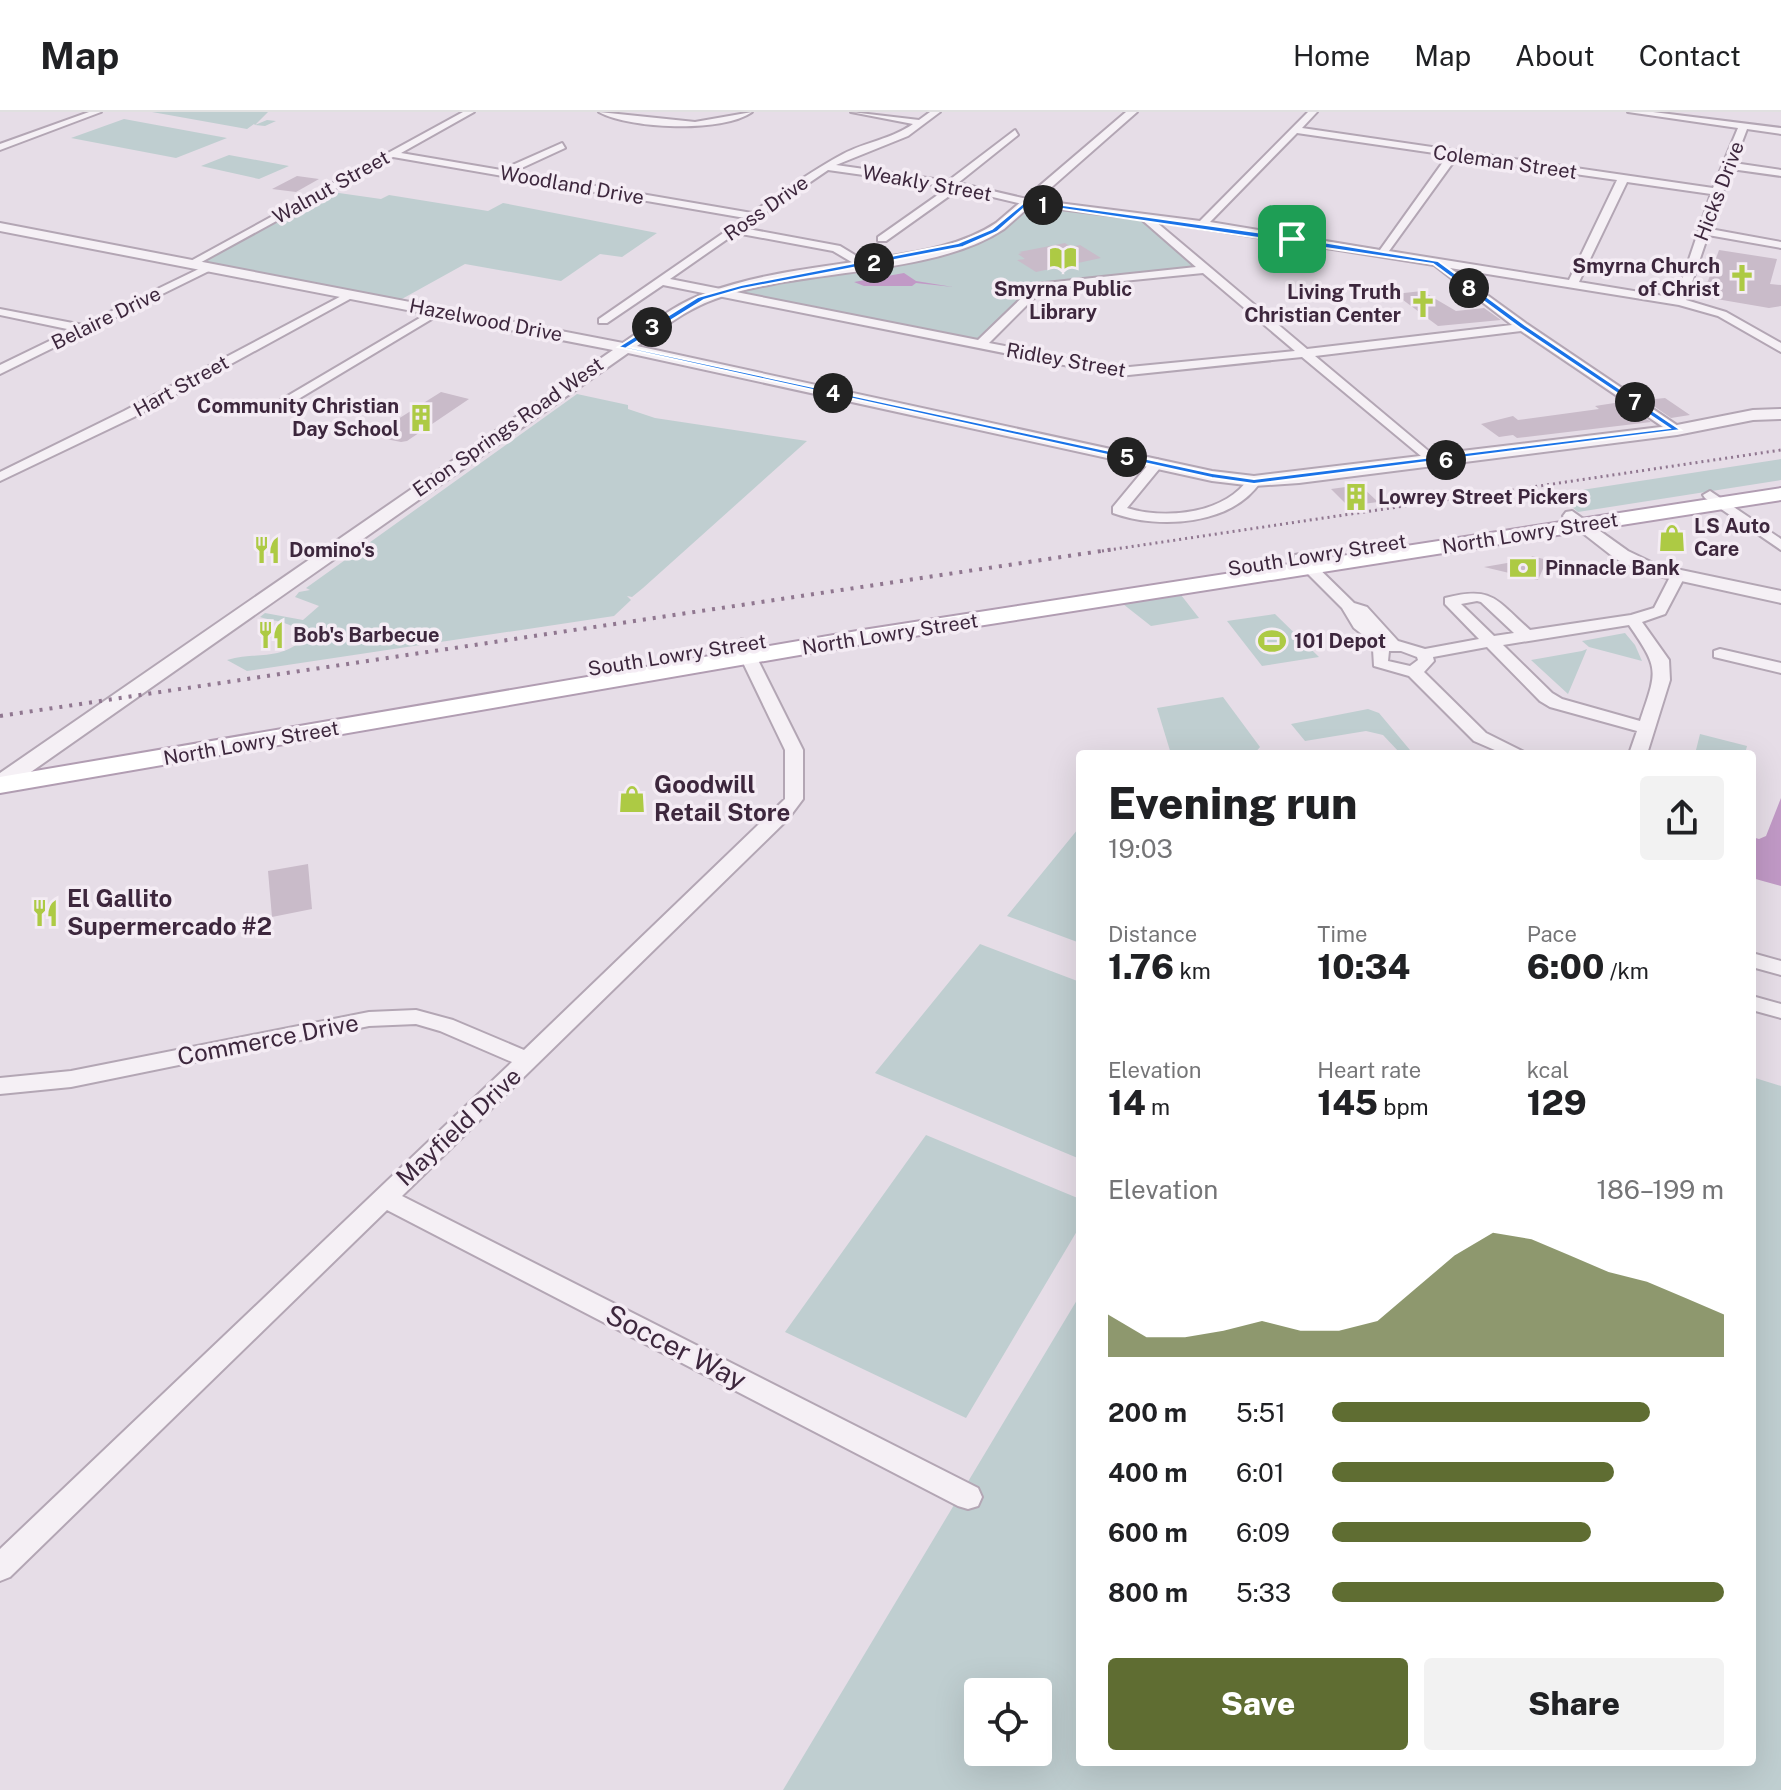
<!DOCTYPE html>
<meta charset="utf-8">
<style>
:root{--surface:#fff;--page:#f2f2f2;--text:#202124;--muted:#757577;--line:#e0e0e0;--accent:#5f6d32}
body{margin:0;font-family:"Public Sans",sans-serif;background:var(--page);color:var(--text);height:100vh;display:flex;flex-direction:column;font-size:30px;white-space:nowrap}
*{box-sizing:border-box;margin:0}
p{font-size:26px;color:var(--muted)}
.icon{flex:none;width:44px;height:44px;fill:none;stroke:currentColor;stroke-width:2;stroke-linecap:round;stroke-linejoin:round}
.map{position:relative;flex:1;overflow:hidden}
.details{position:absolute;left:1076px;top:638px;width:680px;height:1016px;display:flex;flex-direction:column;background:var(--surface);border-radius:8px;box-shadow:0 8px 32px #0002}
.details>*{flex:none}
.fabs{position:absolute;left:964px;top:1566px;display:grid;gap:16px}
.fabs a{display:grid;place-items:center;width:88px;height:88px;border-radius:8px;background:var(--surface);box-shadow:0 8px 32px #0002;font-size:40px}
.pin{position:absolute;display:grid;place-items:center;width:68px;height:68px;color:#fff;margin:-34px;border-radius:16px;box-shadow:0 4px 12px #0006}
.km{position:absolute;width:40px;height:40px;margin:-20px;border-radius:50%;background:#222;color:#fff;font-size:22px;line-height:40px;text-align:center}
.round{display:grid;place-items:center;flex:none;width:84px;height:84px;border-radius:8px;background:var(--page)}
.summary{display:flex;align-items:center;justify-content:space-between;height:136px;padding:0 32px}
h1{font-size:44px;font-weight:800;line-height:60px}
.figures{display:grid;grid-template-columns:repeat(3,1fr);gap:12px;height:136px;padding:8px 32px}
.figures div{display:grid;align-content:center}
.figures b{font-size:34px;font-weight:800}
.figures small{font-size:22px;font-weight:400}
.figures p{font-size:22px}
.chart{height:224px;padding:16px 32px}
.chart p{display:flex;justify-content:space-between}
.chart svg{width:100%;height:144px;margin-top:8px;fill:var(--accent);opacity:.7}
.action{display:flex;gap:16px;margin-top:auto;padding:16px 32px}
.action a{flex:1;height:92px;border-radius:8px;background:var(--accent);color:#fff;font-size:32px;font-weight:800;line-height:92px;text-align:center}
.action a+a{background:var(--page);color:var(--text)}
ul{padding:0 32px;list-style:none;font-size:26px}
li{display:grid;grid-template-columns:128px 96px 1fr;align-items:center;height:60px}
li i{height:20px;border-radius:10px;background:var(--accent)}
header{display:flex;align-items:center;gap:48px;box-sizing:border-box;height:112px;padding:0 40px;background:var(--surface);border-bottom:2px solid var(--line)}
header strong{font-size:38px}
nav{display:flex;gap:44px;margin-inline-start:auto;font-size:28px}
.map>svg:first-child{display:block}
</style>
<header>
<strong>Map</strong>
<nav><a>Home</a><a>Map</a><a>About</a><a>Contact</a></nav>
</header>
<div class="map">
<svg width="1781" height="1678" viewBox="0 0 1781 1678">
<rect width="100%" height="100%" fill="#e6dde7"/>
<path fill="#bfced0" fill-rule="evenodd" d="M152,0H268L255,13L267,8L276,9L265,14L255,13L254,12L247,17Z
M124,7L227,26L176,46L71,26Z
M229,43L289,54L259,67L201,54Z
M332,80L381,87L389,83L488,99L503,91L657,121L622,145L600,142L561,169L465,152L400,188L205,149Z
M1027,90L1144,105L1209,157L1047,173L980,233L732,183L741,175L929,141L978,127Z
M577,282L628,293V297L655,306L807,329L643,476L632,485L627,484L631,488L614,504L247,559L227,548C258,539 278,550 305,526C296,510 277,510 260,505L265,501L303,508L319,494L295,485L299,480L310,478L306,476Z
M1781,347V368L1578,400L1556,382Z
M1181,483L1199,506L1151,514L1123,492Z
M1275,502L1319,545L1262,554L1227,509Z
M1625,521L1635,533L1642,549L1589,535L1582,529Z
M1587,537L1568,582L1531,548L1582,539Z
M1223,585L1260,635L1254,642H1171L1157,596Z
M1368,597L1379,601L1410,638L1399,640L1383,623L1366,619L1305,629L1291,612Z
M1700,622L1747,634L1745,642H1695Z
M1078,717L1080,718V831L1007,804Z
M980,832L1080,870V1047L875,961Z
M1752,965L1781,974V1678H783L1080,1183V1650H1752ZM978,1580H1038V1640H978Z
M926,1023L1080,1087V1114L966,1306L785,1220Z"/>
<path fill="#c199c6" d="M904,161L916,169L953,175L916,171L912,174H864L854,170Z
M1781,686V774L1752,766V725L1759,727L1766,724Z"/>
<path fill="#c9bbc9" d="M297,64L319,67L296,80L272,77Z
M1065,131L1071,135L1080,133L1101,146L1036,160L1017,148L1025,147L1018,142L1022,141L1019,140Z
M1719,138L1777,147L1770,172L1781,173V194L1769,196L1699,184L1704,170L1708,169Z
M1422,179L1456,199L1484,196L1501,208L1438,214L1395,182Z
M441,280L469,287L407,329L401,330L371,324Z
M1665,286L1690,303L1671,306L1645,288Z
M1621,290L1651,310L1517,326L1513,323L1499,325L1481,312L1513,304L1518,308L1599,297L1595,294Z
M1360,373L1378,390L1348,394L1331,377Z
M1532,444L1547,448L1538,468L1484,455L1530,447Z
M308,752L312,797L272,805L268,759Z"/>
<g fill="none" stroke-linecap="round" stroke-linejoin="round">
<g stroke="#b3a6b4" stroke-width="4">
<path id="minor" d="M89,0H101L0,38V32Z
M463,0H474L401,41L501,58L562,31L565,36L513,60L752,101C782,80 811,59 843,42C865,30 892,27 913,12L851,0L919,8L930,0H940L908,24L836,53L948,69L1015,18L1018,23L958,71L1027,87L1200,109L1308,0H1317L1302,16L1713,76L1738,16L1628,0H1653L1781,16V22L1747,17L1734,51L1781,58V64L1731,57L1710,117L1781,130V136L1708,123L1686,188L1726,200L1781,231V240L1718,204L1679,193L1450,156L1527,212L1684,318L1672,321L1521,219L1315,244L1438,347V353L1433,354L1302,245L1119,264L663,173L607,211H599V207L745,106L393,45L196,153L187,151ZM1297,21L1448,43L1380,138L1210,110ZM1457,45L1617,68L1569,168L1389,139ZM828,58L949,75L878,125V129H886L959,77L1027,93L1141,107L1196,155L1036,172L978,228L670,167L736,121L833,139L860,155H868V151L840,134L743,116ZM1627,70L1711,82L1676,186L1579,170ZM1155,109L1434,153L1512,213L1307,237ZM1203,161L1295,239L1119,256L989,231L1043,177Z
M599,0L695,10L752,0C722,21 630,17 599,0Z
M207,153L217,155L0,262V253L72,218L0,203V197L83,213Z
M349,180L359,182L134,305L0,369V360L124,299Z
M435,197L445,199L290,292L279,289Z
M1157,347L1164,351L1127,396C1166,408 1225,402 1249,366L1261,369C1233,413 1159,418 1113,401V395L1152,348Z
M1710,379L1781,427V438L1705,386L1703,383Z
M1300,442L1305,443L1354,491L1367,495L1398,529L1425,537L1479,527L1445,492V486C1493,474 1495,487 1530,518L1631,503L1654,496L1672,461H1682L1685,464L1665,502L1642,510L1669,548L1670,568L1647,642H1629L1637,619L1550,595L1540,589L1487,535L1433,545L1434,549L1424,560L1486,621L1528,642H1504L1474,629L1409,564L1374,554L1373,537L1376,533L1354,516L1342,496L1295,449V443ZM1477,489L1481,490L1514,521L1494,524L1461,492ZM1629,513C1660,558 1657,558 1640,609L1562,587L1552,581L1503,533ZM1389,539H1401L1417,545L1418,548L1410,554L1388,549Z
M742,527L750,532L803,638V687L788,707L402,1084L978,1376L982,1385L978,1394L968,1397L958,1394L387,1098L10,1465L0,1469V1437L512,950L440,919L416,912L369,914L71,975L0,982V966L71,959L369,900L416,898L453,908L524,938L785,687V638L734,532Z
M1720,537L1781,551V561L1714,545V539Z
M1752,841L1781,849V863L1752,855Z
M1752,884L1781,892V906L1752,898Z"/>
</g>
<g stroke="#b3a6b4" stroke-width="4">
<path id="tertiary" d="M1126,0H1137L1004,117C932,165 801,156 715,187C686,197 662,217 637,234L1212,359L1254,364L1677,313L1753,298L1781,297V307L1753,308L1677,323L1299,371L1254,374L1212,369L628,241L8,676L0,677V661L613,238L0,119V111L623,231C649,213 675,192 706,181C758,162 813,156 867,148C911,141 958,136 996,111Z
M1572,399L1628,439L1657,453L1781,479V491L1645,461L1616,447L1566,408L1563,404L1566,400Z"/>
</g>
<g stroke="#b19db2" stroke-width="4">
<path id="primary" d="M1781,376V388L863,532L0,681V665L863,518Z"/>
</g>
<use href="#minor" fill="#f5f0f5" fill-rule="evenodd"/>
<use href="#tertiary" fill="#f5f0f5" fill-rule="evenodd"/>
<use href="#primary" fill="#fff" fill-rule="evenodd"/>
<path stroke="#907790" stroke-width="3" stroke-dasharray="2 4" stroke-linecap="butt" d="M1102,439L1781,338"/>
<path stroke="#907790" stroke-width="4" stroke-dasharray="3 7" stroke-linecap="butt" d="M0,604L1115,437"/>
</g>
<path fill="#1a73e8" stroke="#fff" stroke-width="2" fill-rule="evenodd" d="M1027,88L1292,125L1438,149L1525,213L1681,318L1254,372L1212,366L618,235L698,185L741,173L958,131L992,117ZM1029,92L1433,152L1520,216L1669,316L1254,367L1212,361L628,235L704,188L742,177L963,135L997,120Z"/>
<defs>
<g id="library-bare" transform="scale(2.16)"><path d="M-6-4Q-3-5.5-.7-3.5V5Q-3 3-6 4ZM6-4Q3-5.5 .7-3.5V5Q3 3 6 4Z" fill="#adca44" stroke="#f4ecf4" stroke-width="2.5" paint-order="stroke"/></g>
<g id="church-bare" transform="scale(2.16)"><path d="M-1.2-6h2.4v3.5h3.3v2.4h-3.3V6h-2.4V-.1h-3.3v-2.4h3.3Z" fill="#adca44" stroke="#f4ecf4" stroke-width="2.5" paint-order="stroke"/></g>
<g id="building-bare" transform="scale(2.16)"><path d="M-4-6H4V6H1V3H-1V6H-4ZM-2.5-4.3h1.7v1.8h-1.7ZM.8-4.3h1.7v1.8H.8ZM-2.5-1h1.7V.8h-1.7ZM.8-1h1.7V.8H.8Z" fill="#adca44" stroke="#f4ecf4" stroke-width="2.5" paint-order="stroke"/></g>
<g id="shop-bare" transform="scale(2.16)"><path d="M-5-2.5h2.3a2.7 3.5 0 0 1 5.4 0H5L5.5 6h-11ZM-1.5-2.5h3a1.5 2.3 0 0 0-3 0Z" fill="#adca44" stroke="#f4ecf4" stroke-width="2.5" paint-order="stroke"/></g>
<g id="restaurant-bare" transform="scale(2.16)"><path d="M-5-6h1v4h1v-4h1v4h1v-4h1v5L-1.5 .5V6h-2V.5L-5-1ZM5-6V6H3V1.5H1.5Q1.5-4 5-6Z" fill="#adca44" stroke="#f4ecf4" stroke-width="2.5" paint-order="stroke"/></g>
<g id="bank-bare" transform="scale(2.16)"><path d="M-6-4H6V4H-6ZM0-2.3a2.3 2.3 0 1 0 0 4.6a2.3 2.3 0 1 0 0-4.6Z" fill="#adca44" stroke="#f4ecf4" stroke-width="2.5" paint-order="stroke"/></g>
<g id="stadium-bare" transform="scale(2.16)"><path d="M0-5a6.5 5 0 1 0 0 10a6.5 5 0 1 0 0-10ZM-3.5-1.8h7v3.6h-7Z" fill="#adca44" stroke="#f4ecf4" stroke-width="2.5" paint-order="stroke"/></g>
</defs>
<g fill-rule="evenodd">
<use href="#library-bare" x="1063" y="146"/>
<use href="#church-bare" x="1742" y="166"/>
<use href="#church-bare" x="1423" y="192"/>
<use href="#building-bare" x="421" y="306"/>
<use href="#building-bare" x="1356" y="385"/>
<use href="#shop-bare" x="1672" y="426"/>
<use href="#restaurant-bare" x="267" y="438"/>
<use href="#bank-bare" x="1523" y="456"/>
<use href="#restaurant-bare" x="271" y="523"/>
<use href="#stadium-bare" x="1272" y="529"/>
<use href="#shop-bare" x="632" y="687"/>
<use href="#restaurant-bare" x="45" y="801"/>
</g>
<g text-anchor="middle" stroke-width="7" stroke-linejoin="round" paint-order="stroke">
<g font-size="20" fill="#3d273d" stroke="#f4ecf4">
<text transform="translate(1505 50) rotate(8)" y="7">Coleman Street</text>
<text transform="translate(927 71) rotate(10)" y="7">Weakly Street</text>
<text transform="translate(572 73) rotate(10)" y="7">Woodland Drive</text>
<text transform="translate(331 75) rotate(-29)" y="7">Walnut Street</text>
<text transform="translate(1719 79) rotate(-69)" y="7">Hicks Drive</text>
<text transform="translate(766 96) rotate(-35)" y="7">Ross Drive</text>
<text transform="translate(106 206) rotate(-26)" y="7">Belaire Drive</text>
<text transform="translate(486 208) rotate(11)" y="7">Hazelwood Drive</text>
<text transform="translate(1066 248) rotate(10)" y="7">Ridley Street</text>
<text transform="translate(181 274) rotate(-29)" y="7">Hart Street</text>
<text transform="translate(508 315) rotate(-35)" y="7">Enon Springs Road West</text>
<text transform="translate(1530 421) rotate(-9)" y="7">North Lowry Street</text>
<text transform="translate(1317 443) rotate(-9)" y="7">South Lowry Street</text>
<text transform="translate(890 522) rotate(-9)" y="7">North Lowry Street</text>
<text transform="translate(677 543) rotate(-9)" y="7">South Lowry Street</text>
<text transform="translate(251 631) rotate(-10)" y="7">North Lowry Street</text>
</g>
<g font-size="20" font-weight="bold" fill="#3d273d" stroke="#f4ecf4" text-anchor="start">
<text x="1720" y="161" text-anchor="end">Smyrna Church<tspan x="1720" dy="23">of Christ</tspan></text>
<text x="1063" y="184" text-anchor="middle">Smyrna Public<tspan x="1063" dy="23">Library</tspan></text>
<text x="1401" y="187" text-anchor="end">Living Truth<tspan x="1401" dy="23">Christian Center</tspan></text>
<text x="399" y="301" text-anchor="end">Community Christian<tspan x="399" dy="23">Day School</tspan></text>
<text x="1378" y="392">Lowrey Street Pickers</text>
<text x="1694" y="421">LS Auto<tspan x="1694" dy="23">Care</tspan></text>
<text x="289" y="445">Domino's</text>
<text x="1545" y="463">Pinnacle Bank</text>
<text x="293" y="530">Bob's Barbecue</text>
<text x="1294" y="536">101 Depot</text>
</g>
<g font-size="24" font-weight="bold" fill="#3d273d" stroke="#f4ecf4" text-anchor="start">
<text x="654" y="681">Goodwill<tspan x="654" dy="28">Retail Store</tspan></text>
<text x="67" y="795">El Gallito<tspan x="67" dy="28">Supermercado #2</tspan></text>
</g>
<g font-size="24" fill="#3d273d" stroke="#f4ecf4">
<text transform="translate(268 928) rotate(-11)" y="8">Commerce Drive</text>
<text transform="translate(459 1015) rotate(-43)" y="8">Mayfield Drive</text>
</g>
<g font-size="28" fill="#3d273d" stroke="#f4ecf4">
<text transform="translate(676 1235) rotate(27)" y="10">Soccer Way</text>
</g>
</g>
</svg>
<div class="fabs">
<a><svg class="icon" aria-label="locate" viewBox="0 0 24 24"><circle cx="12" cy="12" r="6"/><path d="M12 2v4M12 18v4M2 12h4M18 12h4"/></svg></a>
</div>
<div class="pin" style="left:1292px;top:127px;background:#1e9e55"><svg class="icon" aria-label="arrive" viewBox="0 0 24 24"><path d="M6 21V4h12l-3 4 3 4H6"/></svg></div>
<b class="km" style="left:1043px;top:93px">1</b>
<b class="km" style="left:874px;top:151px">2</b>
<b class="km" style="left:652px;top:215px">3</b>
<b class="km" style="left:833px;top:281px">4</b>
<b class="km" style="left:1127px;top:345px">5</b>
<b class="km" style="left:1446px;top:348px">6</b>
<b class="km" style="left:1635px;top:290px">7</b>
<b class="km" style="left:1469px;top:176px">8</b>
<section class="details">
<div class="summary"><div><h1>Evening run</h1><p>19:03</p></div><a class="round"><svg class="icon" aria-label="share" viewBox="0 0 24 24"><path d="M12 15V3M7 8l5-5 5 5M5 13v7h14v-7"/></svg></a></div>
<div class="figures">
<div><p>Distance</p><b>1.76<small> km</small></b></div>
<div><p>Time</p><b>10:34</b></div>
<div><p>Pace</p><b>6:00<small> /km</small></b></div>
</div>
<div class="figures">
<div><p>Elevation</p><b>14<small> m</small></b></div>
<div><p>Heart rate</p><b>145<small> bpm</small></b></div>
<div><p>kcal</p><b>129</b></div>
</div>
<div class="chart"><p><span>Elevation</span>186–199 m</p>
<svg viewBox="0 0 160 44" preserveAspectRatio="none"><path d="M0 44V31L10 38L20 38L30 36L40 33L50 36L60 36L70 33L80 23L90 13L100 6L110 8L120 13L130 18L140 21L150 26L160 31V44z"/></svg>
</div>
<ul>
<li><b>200 m</b>5:51<i style="width:81%"></i></li>
<li><b>400 m</b>6:01<i style="width:72%"></i></li>
<li><b>600 m</b>6:09<i style="width:66%"></i></li>
<li><b>800 m</b>5:33<i style="width:100%"></i></li>
</ul>
<div class="action"><a>Save</a><a>Share</a></div>
</section>
</div>
